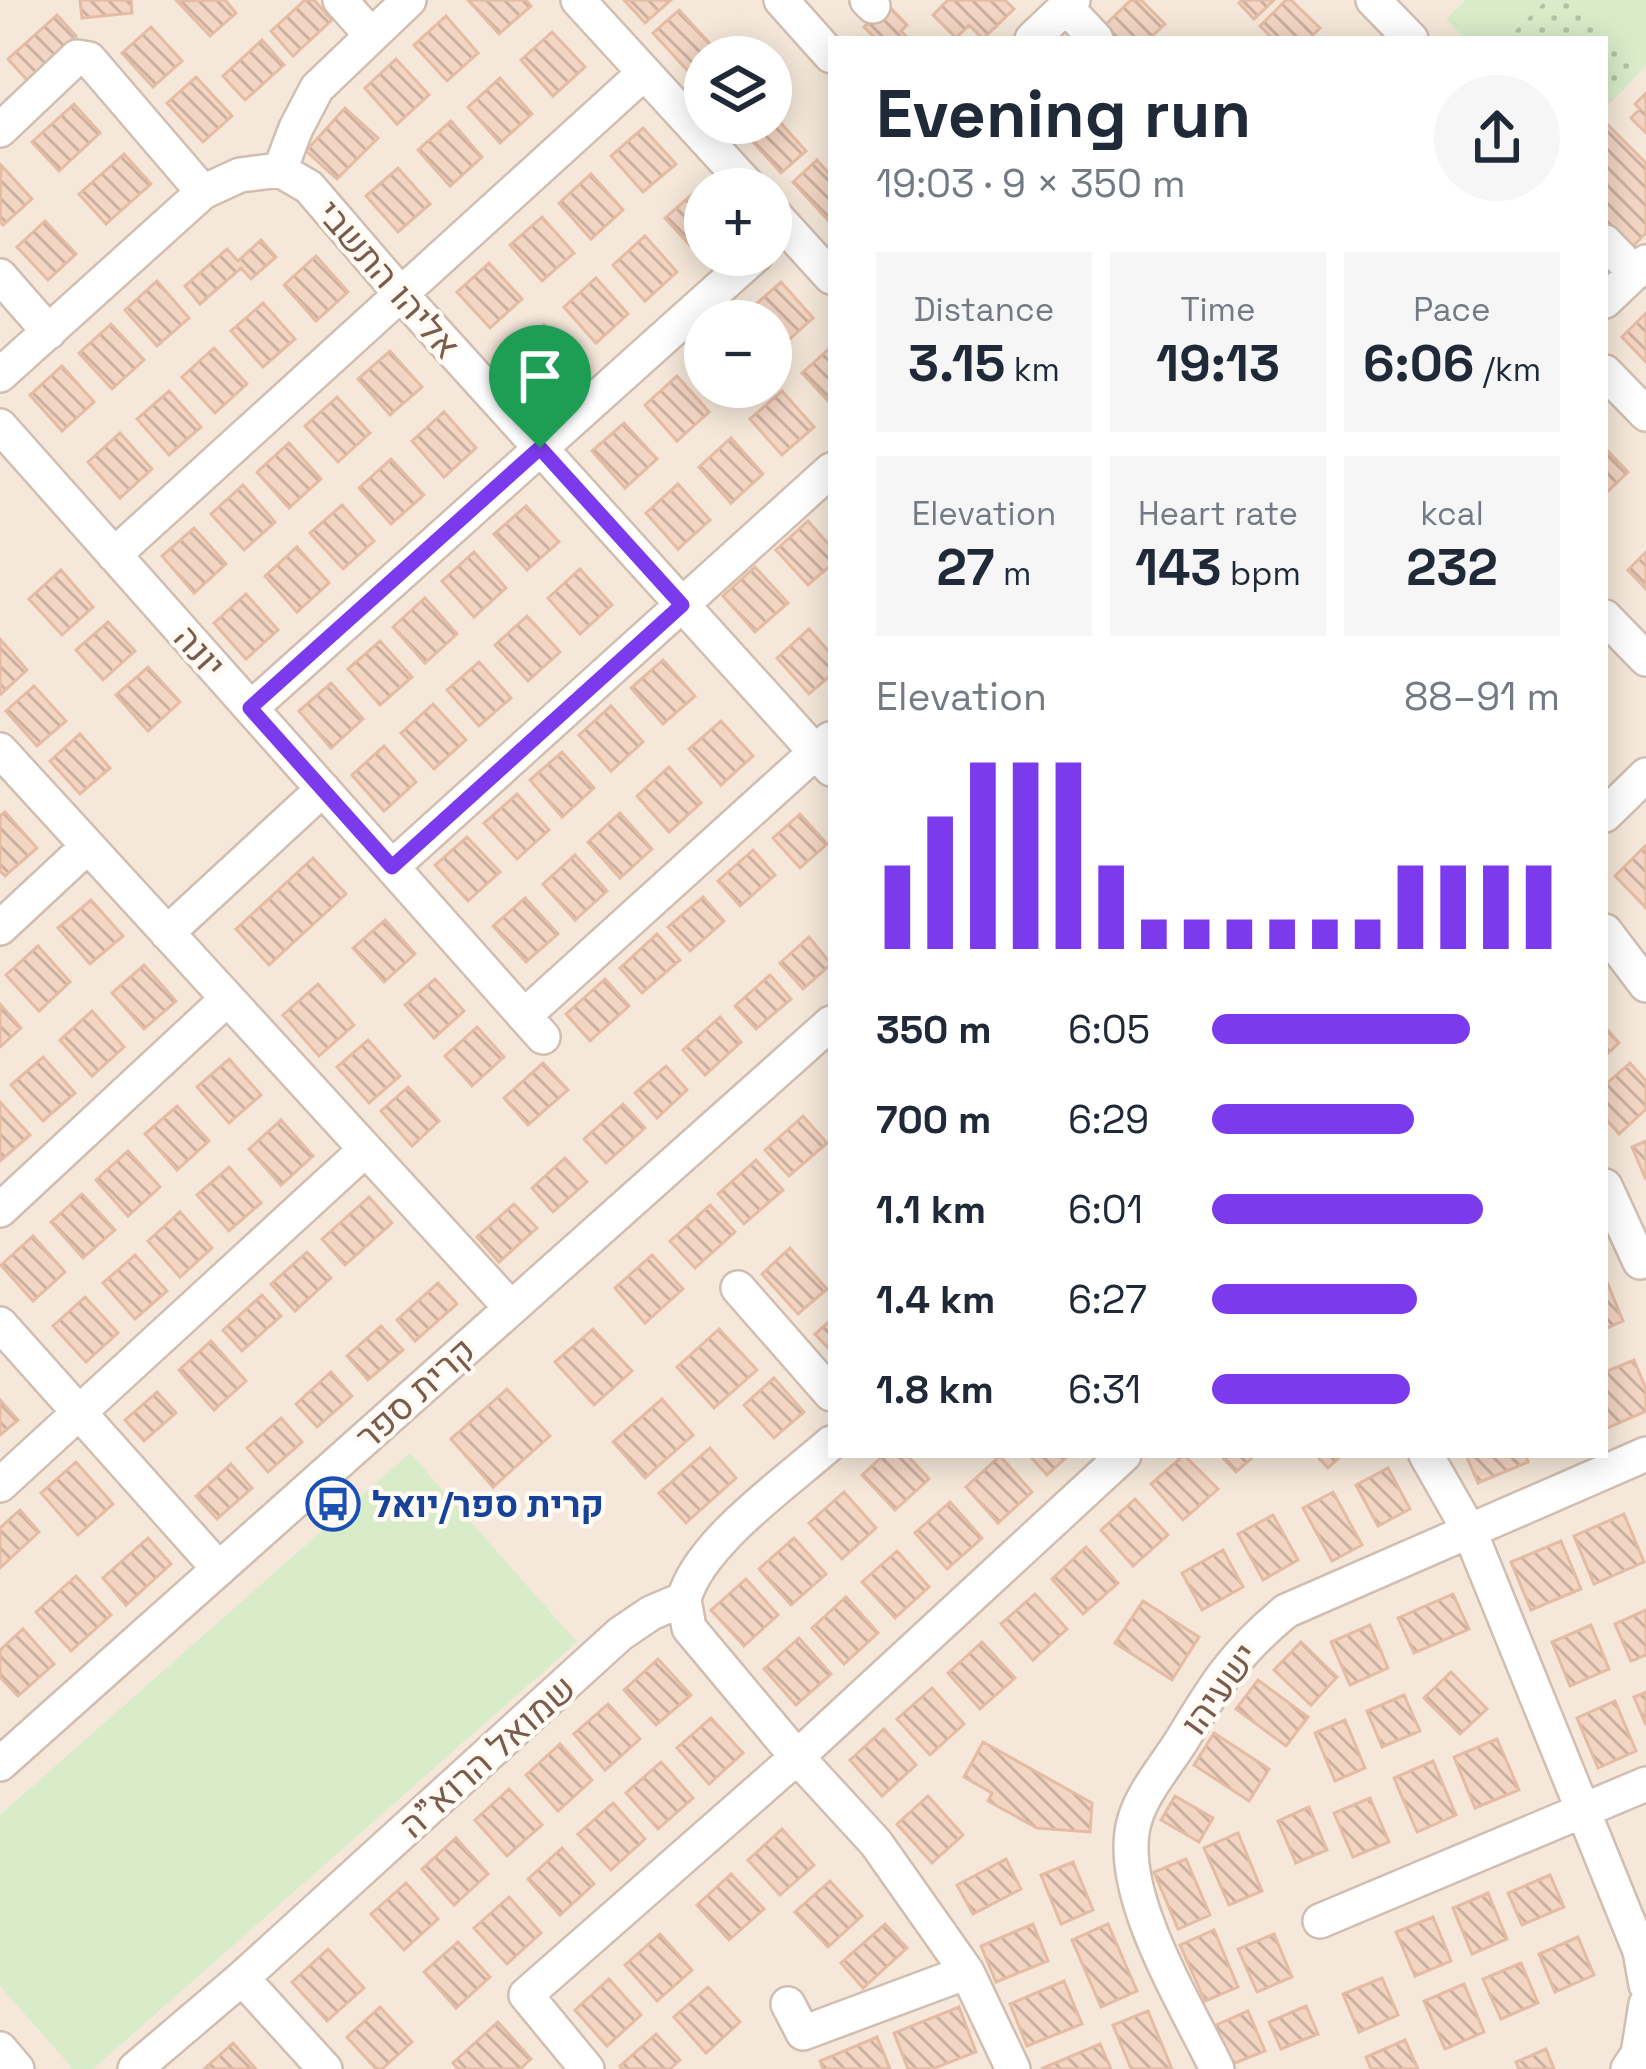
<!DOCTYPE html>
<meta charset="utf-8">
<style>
:root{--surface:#fff;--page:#f6f6f7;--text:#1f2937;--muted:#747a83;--accent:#7c3aed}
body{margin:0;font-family:"Space Grotesk",Heebo,sans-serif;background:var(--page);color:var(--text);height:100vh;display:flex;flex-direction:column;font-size:45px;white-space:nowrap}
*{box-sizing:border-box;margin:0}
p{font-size:39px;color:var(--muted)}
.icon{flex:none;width:66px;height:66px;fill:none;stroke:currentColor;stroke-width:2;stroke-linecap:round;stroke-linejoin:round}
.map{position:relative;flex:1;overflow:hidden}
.sheet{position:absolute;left:828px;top:36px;width:780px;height:1422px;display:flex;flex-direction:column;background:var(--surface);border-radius:0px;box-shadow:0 6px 30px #0003}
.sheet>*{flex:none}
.controls{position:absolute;left:684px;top:36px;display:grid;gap:24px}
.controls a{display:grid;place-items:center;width:108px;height:108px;border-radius:50%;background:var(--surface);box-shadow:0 6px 30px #0003;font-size:60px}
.pin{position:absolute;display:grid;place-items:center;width:102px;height:102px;color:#fff;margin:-123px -51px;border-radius:50% 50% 50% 0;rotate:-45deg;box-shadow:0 0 12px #0007}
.pin .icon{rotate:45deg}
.round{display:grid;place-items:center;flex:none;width:126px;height:126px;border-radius:63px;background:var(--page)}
.headline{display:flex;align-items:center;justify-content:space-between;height:204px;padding:0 48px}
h1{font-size:66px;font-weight:700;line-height:90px}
.metrics{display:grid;grid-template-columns:repeat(3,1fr);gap:18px;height:204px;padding:12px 48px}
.metrics div{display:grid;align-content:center;border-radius:0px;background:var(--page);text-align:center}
.metrics b{font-size:51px;font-weight:700}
.metrics small{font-size:33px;font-weight:400}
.metrics p{font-size:33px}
.chart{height:336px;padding:24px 48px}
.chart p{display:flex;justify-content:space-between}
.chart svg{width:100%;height:216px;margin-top:12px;stroke:var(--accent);stroke-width:6}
ul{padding:0 48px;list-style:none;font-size:39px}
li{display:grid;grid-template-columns:192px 144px 1fr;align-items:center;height:90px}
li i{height:30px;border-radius:15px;background:var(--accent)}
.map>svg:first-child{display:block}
</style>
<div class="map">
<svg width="1646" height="2069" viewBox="0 0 1646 2069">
<defs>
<pattern id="grass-dots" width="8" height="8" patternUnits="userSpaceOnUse" patternTransform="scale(3)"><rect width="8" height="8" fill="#d8ecc9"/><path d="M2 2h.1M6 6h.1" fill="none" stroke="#b4c2a5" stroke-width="1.8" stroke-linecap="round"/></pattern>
<pattern id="building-back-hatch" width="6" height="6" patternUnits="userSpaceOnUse" patternTransform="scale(3)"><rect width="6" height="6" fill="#f3d5c3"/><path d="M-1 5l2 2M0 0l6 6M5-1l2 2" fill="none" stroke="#cab0a1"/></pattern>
</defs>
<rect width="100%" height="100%" fill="#fdf6ec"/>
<path fill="#f5e8da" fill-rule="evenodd" d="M0,0H1646V2069H0ZM831,39H1605V1455H831ZM705,57H771V123H705ZM705,189H771V255H705ZM705,321H771V387H705Z"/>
<path fill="url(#grass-dots)" d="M1546,0H1573L1641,71L1605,108V39H1506Z"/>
<path fill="#d8ecc9" d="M1466,0H1546L1506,39H1465L1446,19Z
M1573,0H1646V66L1641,71Z
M410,1453L577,1642L93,2069H73L0,1986V1815Z"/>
<path fill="url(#building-back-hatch)" stroke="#e6bba3" stroke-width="3" d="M80,0H131L132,13L82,18Z
M225,0L236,13L210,36L177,1Z
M305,0H314L332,20L293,56L271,31Z
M468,0H526L531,6L499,34Z
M624,0H671L645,23Z
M948,0H1005L1014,9L983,39L969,25L956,38L933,15Z
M1131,0H1141L1165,24L1149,39H1117L1104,26Z
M1242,0H1274L1254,19L1239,3Z
M1286,0H1291L1320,28L1309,39H1273L1260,26Z
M887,4L907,25L901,31L909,39H876L864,27Z
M679,10L713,47L687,70L653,33Z
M57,15L76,36L28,81L8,59Z
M446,16L478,53L447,81L414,45Z
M151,27L182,61L153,87L122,53Z
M552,32L585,67L553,96L521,60Z
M262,40L284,65L245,100L223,76Z
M396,59L429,95L397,124L365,88Z
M196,77L232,116L203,142L167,103Z
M500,78L532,114L500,143L468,107Z
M1646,93V133L1631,118L1640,109L1635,104Z
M74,104L100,133L59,171L32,142Z
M345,108L378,138L337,179L306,151Z
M771,112L806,151L781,173L745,133L756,123H771Z
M451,121L482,157L450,186L418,150Z
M1605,122L1646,163V233L1628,251L1605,227Z
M643,128L676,164L643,192L611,156Z
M124,154L151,184L106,224L79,194Z
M817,160L831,176V217L828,220L793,182Z
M1,165L32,199L3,225L0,222Z
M398,168L430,204L398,232L366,196Z
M591,174L623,210L591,239L559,203Z
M697,190L705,198V247L698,254L665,218Z
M542,217L574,253L542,281L510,245Z
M45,221L76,254L48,280L17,247Z
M645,236L677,272L645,301L613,265Z
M261,240L276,257L251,279L241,268L200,304L185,286L227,249L238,261Z
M316,256L348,292L316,321L284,285Z
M489,263L522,299L490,328L457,292Z
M596,278L628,314L596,343L564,307Z
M157,281L189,318L157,346L125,310Z
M781,282L813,318L781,347L771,336V321H758L748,311Z
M263,303L295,339L263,367L231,331Z
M1646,313V362L1622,337Z
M111,324L144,360L112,389L79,353Z
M544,325L575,361L543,390L511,354Z
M831,347V404L802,373Z
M214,348L247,384L215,413L182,377Z
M390,351L422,387L390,415L358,379Z
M62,366L94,402L62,431L30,395Z
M677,376L709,412L677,441L645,405Z
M169,391L201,427L169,455L137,419Z
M782,391L814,427L782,455L750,419Z
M337,397L370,433L338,462L305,426Z
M444,412L476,448L444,477L412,441Z
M624,423L657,459L625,488L592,451Z
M120,433L152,469L120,498L88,462Z
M731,438L763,474L731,503L699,467Z
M289,443L321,479L289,508L257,472Z
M1605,448L1628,472L1605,494Z
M391,459L424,495L391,524L359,488Z
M678,484L710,520L678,549L646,513Z
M243,485L275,522L244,550L211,514Z
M342,505L374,541L343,569L310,533Z
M526,506L559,542L527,570L494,534Z
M808,521L831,547V565L808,585L776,550Z
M194,528L226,564L194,593L162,556Z
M297,547L329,583L297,612L265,576Z
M474,552L506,588L474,617L442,581Z
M1646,552V589L1628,570Z
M755,567L788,603L755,632L723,596Z
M580,569L612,605L580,634L548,598Z
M61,570L93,607L62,635L29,599Z
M246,594L278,630L246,659L214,623Z
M425,598L457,634L425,663L393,627Z
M527,616L560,652L528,681L495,645Z
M108,622L135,651L103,680L76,650Z
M809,629L831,654V675L809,694L777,658Z
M0,639L27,670L0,695Z
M380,641L412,677L380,705L348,669Z
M663,660L695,696L663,724L631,688Z
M479,662L511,698L479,726L447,690Z
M148,667L180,702L148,731L116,695Z
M331,683L363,719L331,748L299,711Z
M34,686L66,721L37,746L6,711Z
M433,704L466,740L434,769L401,733Z
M611,706L643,742L611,771L579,735Z
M721,721L753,756L721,785L689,749Z
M80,734L110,768L80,794L50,761Z
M384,746L416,782L384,811L352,775Z
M562,752L594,788L562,817L530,780Z
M669,767L701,803L669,832L637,796Z
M517,794L549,830L517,859L484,823Z
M5,812L37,848L5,876L0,871V816Z
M620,813L652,849L620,878L588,842Z
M800,814L827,844L800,868L773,838Z
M467,837L500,872L468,901L435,865Z
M1645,846L1646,847V908L1615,876Z
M753,850L775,875L740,906L718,881Z
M575,855L607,891L575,920L543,884Z
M313,858L346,894L269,965L236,929Z
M703,897L724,921L690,951L668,927Z
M525,898L558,934L526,962L493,926Z
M91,900L123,936L90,964L58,928Z
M385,920L415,954L384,982L353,948Z
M657,934L680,960L642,993L620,968Z
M809,937L831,964L803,989L780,963Z
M38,946L70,982L39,1011L6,975Z
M144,965L176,1001L144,1029L112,993Z
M770,975L791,999L756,1029L735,1006Z
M435,979L464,1011L434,1038L405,1005Z
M605,979L629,1006L590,1041L566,1014Z
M318,984L354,1025L319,1056L283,1015Z
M0,1004L21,1028L0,1047Z
M92,1011L124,1047L92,1076L60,1040Z
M720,1017L741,1042L705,1075L683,1050Z
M477,1027L504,1057L472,1086L445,1056Z
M1605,1027L1619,1043L1605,1056Z
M368,1040L400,1076L369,1103L337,1067Z
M43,1057L75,1093L43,1121L11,1085Z
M229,1059L261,1095L229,1123L197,1087Z
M543,1063L568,1090L528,1125L504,1098Z
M1630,1063L1646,1081V1109L1619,1134L1605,1118V1085Z
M666,1066L687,1090L657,1118L635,1093Z
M408,1087L439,1121L412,1146L381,1111Z
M0,1102L30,1135L0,1161Z
M623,1104L645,1128L606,1163L584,1139Z
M177,1106L209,1141L177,1170L145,1134Z
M803,1116L827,1143L789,1176L765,1150Z
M281,1120L313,1156L281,1185L249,1149Z
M1646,1141V1180L1632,1147Z
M128,1151L160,1187L128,1216L96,1180Z
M565,1158L587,1182L553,1212L532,1188Z
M756,1160L783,1190L744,1224L718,1194Z
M229,1167L261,1203L229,1231L197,1195Z
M82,1194L115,1230L83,1258L51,1222Z
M369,1197L392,1223L345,1265L322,1239Z
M514,1204L537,1228L499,1262L477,1237Z
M710,1205L735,1232L695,1268L670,1241Z
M180,1212L212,1248L180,1277L148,1241Z
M33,1236L65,1272L33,1301L1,1265Z
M790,1248L827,1289L798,1314L762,1274Z
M307,1252L331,1278L295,1311L271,1284Z
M135,1255L167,1291L135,1319L103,1283Z
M652,1255L683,1289L645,1323L615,1288Z
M1607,1282L1623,1321L1605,1329V1283Z
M438,1283L457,1304L415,1341L397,1320Z
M262,1295L281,1316L242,1351L223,1330Z
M85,1297L118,1333L86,1362L53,1326Z
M831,1320V1351L815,1334Z
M381,1326L403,1350L368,1380L347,1356Z
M593,1329L632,1371L594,1405L555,1362Z
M719,1329L757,1370L714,1408L677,1367Z
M211,1341L246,1381L214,1410L179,1370Z
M1634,1360L1646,1389V1411L1605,1429V1372Z
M331,1372L352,1396L317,1427L296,1404Z
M774,1378L804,1412L774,1438L744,1405Z
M507,1389L550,1436L493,1487L451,1439Z
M157,1392L176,1413L144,1441L125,1420Z
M662,1399L693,1435L645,1478L613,1442Z
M0,1400L18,1420L0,1435Z
M281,1418L302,1442L268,1472L247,1448Z
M710,1448L736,1478L686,1523L659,1493Z
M884,1455H907L929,1479L895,1510L862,1475Z
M1029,1455H1069L1047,1475Z
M1184,1455L1218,1489L1183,1520L1151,1484Z
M1220,1455H1255L1236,1472Z
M1316,1455H1342L1328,1468Z
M1466,1455H1525L1528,1462L1478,1483Z
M1000,1456L1032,1492L998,1523L966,1487Z
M76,1462L113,1504L78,1535L41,1493Z
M231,1464L252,1488L217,1519L196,1496Z
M1388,1468L1410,1509L1378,1526L1356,1485Z
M844,1492L876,1528L842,1559L809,1523Z
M1333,1492L1362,1545L1332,1561L1303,1508Z
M1135,1499L1168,1535L1133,1566L1101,1530Z
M950,1502L982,1538L947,1569L915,1533Z
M20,1510L39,1532L0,1568V1528Z
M1624,1514L1644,1562L1594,1584L1574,1536Z
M1273,1515L1298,1560L1263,1580L1238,1534Z
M148,1538L171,1564L126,1605L103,1578Z
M794,1538L826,1574L791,1605L759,1569Z
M1561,1541L1581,1589L1531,1610L1511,1562Z
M1086,1547L1118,1583L1083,1614L1052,1579Z
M1223,1550L1243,1587L1202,1610L1182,1573Z
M897,1551L929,1587L895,1618L862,1582Z
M76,1576L111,1615L71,1651L36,1612Z
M746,1579L778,1615L744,1646L711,1610Z
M1035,1594L1067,1629L1033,1660L1001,1624Z
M1453,1594L1469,1629L1414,1653L1398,1618Z
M846,1597L878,1633L844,1664L812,1628Z
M1143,1601L1199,1637L1172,1680L1115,1643Z
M1646,1610V1655L1631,1661L1615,1624Z
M1370,1625L1388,1668L1350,1685L1331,1642Z
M1591,1625L1609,1669L1570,1686L1552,1642Z
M23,1629L54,1664L18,1696L0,1677V1650Z
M799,1638L831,1674L796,1705L764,1669Z
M982,1642L1015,1678L980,1709L948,1673Z
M1301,1642L1337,1677L1311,1705L1274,1670Z
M658,1659L691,1695L656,1725L624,1690Z
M1451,1672L1487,1709L1460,1734L1424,1698Z
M1258,1680L1308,1717L1286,1746L1236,1709Z
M932,1688L964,1724L930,1755L897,1719Z
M1646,1692V1725L1634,1697Z
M1404,1695L1420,1731L1382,1747L1367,1711Z
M1615,1701L1636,1751L1598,1768L1577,1718Z
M608,1704L640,1739L605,1770L574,1734Z
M711,1718L743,1753L709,1784L677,1748Z
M1345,1720L1365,1768L1335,1781L1315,1733Z
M884,1729L916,1765L882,1796L850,1760Z
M1214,1733L1269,1769L1249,1801L1194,1765Z
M1497,1739L1519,1790L1475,1808L1454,1757Z
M983,1742L1092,1803L1090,1832L1037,1828L988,1801L992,1793L964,1777Z
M560,1744L592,1780L558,1811L526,1775Z
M1433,1761L1456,1815L1417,1832L1394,1778Z
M661,1762L693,1798L658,1829L626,1793Z
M509,1789L542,1825L507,1856L475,1820Z
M928,1796L963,1835L932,1863L897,1824Z
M1175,1796L1213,1818L1199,1842L1161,1820Z
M1370,1798L1389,1842L1353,1857L1334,1813Z
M613,1803L645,1839L611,1870L578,1834Z
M1309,1807L1327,1850L1296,1863L1278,1821Z
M782,1829L814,1865L780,1895L748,1860Z
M1238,1833L1262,1891L1229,1905L1204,1848Z
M456,1838L488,1874L454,1905L422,1869Z
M562,1848L594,1884L560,1915L528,1879Z
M1006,1859L1021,1889L973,1914L957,1885Z
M1186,1859L1210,1915L1178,1929L1154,1872Z
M1073,1862L1093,1910L1061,1924L1041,1875Z
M731,1874L764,1909L729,1940L697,1905Z
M1550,1875L1564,1907L1522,1925L1508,1893Z
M830,1881L862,1916L828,1947L795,1912Z
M406,1883L438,1919L404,1950L371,1914Z
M1488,1893L1507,1939L1472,1954L1453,1908Z
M509,1897L541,1933L507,1964L474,1928Z
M1433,1917L1451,1961L1415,1976L1396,1932Z
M885,1924L907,1948L863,1988L841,1963Z
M1033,1924L1048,1961L996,1982L981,1946Z
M1108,1924L1137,1991L1101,2007L1072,1940Z
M1214,1930L1238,1987L1205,2001L1180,1945Z
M660,1934L692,1970L657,2001L625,1965Z
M1274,1934L1292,1977L1257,1992L1238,1949Z
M1578,1937L1594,1975L1555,1992L1539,1954Z
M458,1942L490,1977L456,2008L424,1972Z
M328,1949L364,1988L327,2021L292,1982Z
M1521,1963L1538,2003L1501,2019L1483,1979Z
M1382,1978L1398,2015L1359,2032L1343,1994Z
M609,1979L641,2015L607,2046L575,2010Z
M1064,1981L1082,2024L1027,2046L1010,2004Z
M1464,1984L1484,2032L1445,2049L1424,2001Z
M708,1987L740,2022L706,2053L674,2017Z
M1306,2006L1318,2034L1281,2049L1269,2022Z
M380,2007L412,2042L382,2069H376L347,2037Z
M959,2007L976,2052L932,2069H908L894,2033Z
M1148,2011L1172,2069H1131L1113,2025Z
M1248,2011L1265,2051L1230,2065L1214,2026Z
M498,2022L531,2059L520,2069H458L453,2063Z
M656,2034L680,2060L670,2069H623L620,2066Z
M877,2037L890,2069H823L820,2061Z
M1405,2040L1418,2069H1371L1366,2057Z
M233,2043L256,2069H204Z
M1100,2044L1111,2069H1044L1043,2068Z
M1546,2049L1554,2069H1519L1516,2062Z"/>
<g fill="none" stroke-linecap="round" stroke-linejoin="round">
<g stroke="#d1beb0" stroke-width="38">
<path id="minor" d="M340,0L371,35
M578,0L751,189
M781,0L831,56
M867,0L873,6
M1373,0L1411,39
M1066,7L1096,39
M1032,39L1073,0
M0,130L77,57L89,59L203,192
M280,170L309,187L401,294L831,769
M771,211L831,277
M1605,242L1635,273
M0,276L49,332
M1605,301L1646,262
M1605,372L1646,414
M0,375L203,192L240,175L280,170L296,128L317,88L409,0
M0,426L543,1037
M114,555L644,73
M1605,617L1646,659
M251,708L756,255
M0,750L511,1308
M1605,815L1646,775
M392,867L831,470
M0,928L88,846
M1605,931L1646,985
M167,933L323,789
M524,1016L830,739
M1605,1186L1640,1262
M0,1210L227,999
M738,1288L831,1394
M0,1324L219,1569
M1426,1455L1470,1532L1640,1951L1646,1985
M0,1485L365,1150
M684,1599L689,1628L797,1757L876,1843L967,1972L1013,2069
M0,1764L831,1023
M1320,1921L1646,1784
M242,1978L325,2069
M788,2004L803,2033L967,1972
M0,2049L17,2069
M135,2069L242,1978L620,1634L651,1613L684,1599C699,1543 786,1483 831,1443
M587,2069L526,1995L797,1757L1124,1455
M1217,2069C1186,2004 1113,1889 1135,1819C1143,1792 1167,1764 1182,1740C1215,1685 1235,1653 1286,1611L1646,1454
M1628,2069L1638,2054L1646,2004"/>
</g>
<use href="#minor" stroke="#fff" stroke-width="33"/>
</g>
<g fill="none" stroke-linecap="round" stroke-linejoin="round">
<g stroke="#fff" stroke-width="24">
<path id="route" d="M540,448L682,605L392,867L250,708Z"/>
</g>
<use href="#route" stroke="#7c3aed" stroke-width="15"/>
</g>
<defs>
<g id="bus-ring" transform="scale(2.7)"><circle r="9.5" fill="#fffaf3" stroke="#1a4fb4" stroke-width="1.5"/><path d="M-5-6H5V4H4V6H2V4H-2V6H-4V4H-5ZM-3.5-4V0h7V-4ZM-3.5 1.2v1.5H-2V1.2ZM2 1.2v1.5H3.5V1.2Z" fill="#1a4fb4"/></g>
</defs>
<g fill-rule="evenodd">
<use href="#bus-ring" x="333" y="1504"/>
</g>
<g text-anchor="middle" stroke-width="9" stroke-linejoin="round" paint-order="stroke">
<g font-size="36" fill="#7a5c4d" stroke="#fffaf3">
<text transform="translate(389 279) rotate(49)" y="13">אליהו התשבי</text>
<text transform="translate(200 651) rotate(48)" y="13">יונה</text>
<text transform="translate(415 1393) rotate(-42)" y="13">קרית ספר</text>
<text transform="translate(1219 1689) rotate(-54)" y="13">ישעיהו</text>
<text transform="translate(487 1756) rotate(-42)" y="13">שמואל הרוא"ה</text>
</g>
<g font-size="36" font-weight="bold" fill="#164399" stroke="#fffaf3" text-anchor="start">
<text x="372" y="1517">קרית ספר/יואל</text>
</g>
</g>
</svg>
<div class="controls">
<a><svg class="icon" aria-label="layers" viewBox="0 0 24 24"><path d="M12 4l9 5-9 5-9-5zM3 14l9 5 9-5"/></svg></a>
<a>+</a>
<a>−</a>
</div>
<div class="pin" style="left:540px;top:448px;background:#1e9e55"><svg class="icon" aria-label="arrive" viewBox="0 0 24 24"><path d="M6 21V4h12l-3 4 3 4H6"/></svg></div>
<section class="sheet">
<div class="headline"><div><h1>Evening run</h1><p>19:03 · 9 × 350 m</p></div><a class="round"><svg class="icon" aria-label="share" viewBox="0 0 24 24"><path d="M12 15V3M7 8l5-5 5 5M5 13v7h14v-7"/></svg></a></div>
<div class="metrics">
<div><p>Distance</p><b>3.15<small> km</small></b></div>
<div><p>Time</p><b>19:13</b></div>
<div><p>Pace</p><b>6:06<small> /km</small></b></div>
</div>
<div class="metrics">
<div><p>Elevation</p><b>27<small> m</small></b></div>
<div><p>Heart rate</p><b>143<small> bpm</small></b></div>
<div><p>kcal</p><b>232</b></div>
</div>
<div class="chart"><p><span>Elevation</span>88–91 m</p>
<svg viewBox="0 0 160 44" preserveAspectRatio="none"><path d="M5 44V27M15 44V17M25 44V6M35 44V6M45 44V6M55 44V27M65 44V38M75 44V38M85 44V38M95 44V38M105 44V38M115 44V38M125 44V27M135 44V27M145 44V27M155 44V27"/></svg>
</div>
<ul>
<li><b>350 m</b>6:05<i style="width:74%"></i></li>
<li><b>700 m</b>6:29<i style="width:58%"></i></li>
<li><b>1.1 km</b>6:01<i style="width:78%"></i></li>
<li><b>1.4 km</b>6:27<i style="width:59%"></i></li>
<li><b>1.8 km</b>6:31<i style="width:57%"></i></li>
</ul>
</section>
</div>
